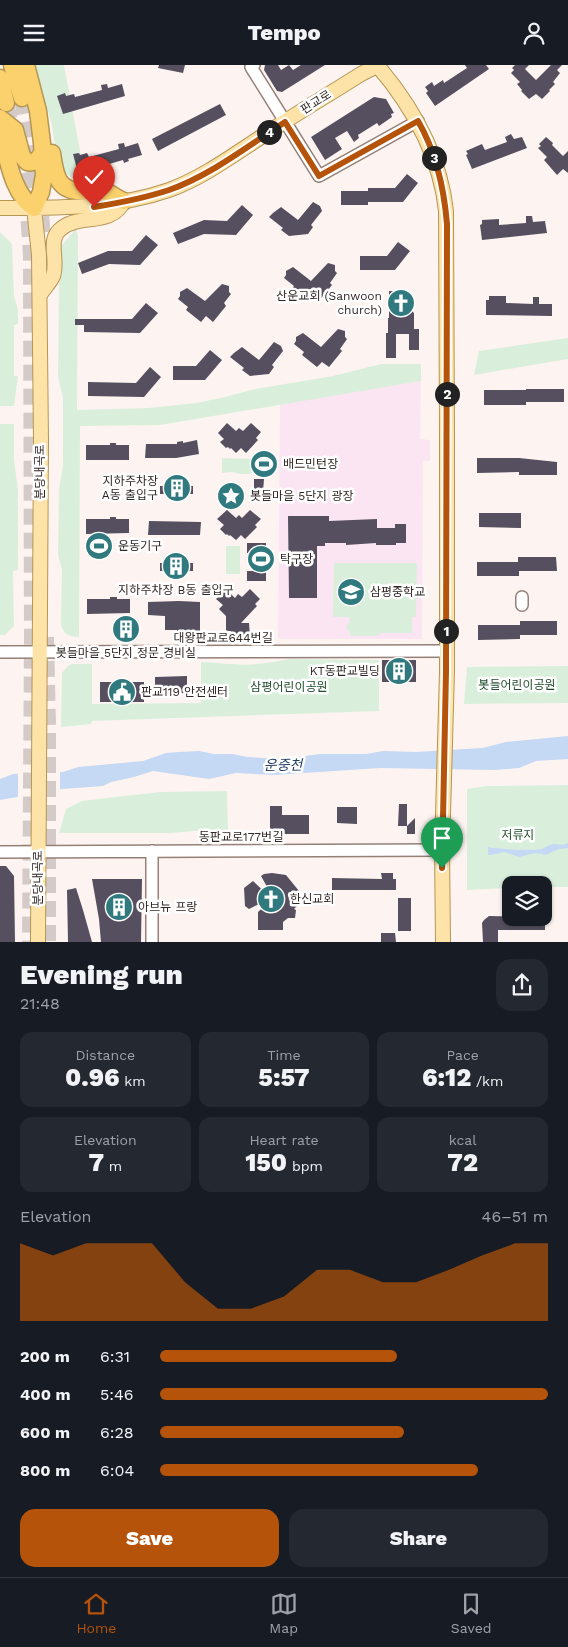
<!DOCTYPE html>
<meta charset="utf-8">
<style>
:root{--surface:#171b24;--page:#242831;--text:#f1f3f6;--muted:#9ea1a6;--line:#363941;--accent:#b45309}
body{margin:0;font-family:"Work Sans","Noto Sans KR",sans-serif;background:var(--page);color:var(--text);height:100vh;display:flex;flex-direction:column;font-size:19px;white-space:nowrap}
*{box-sizing:border-box;margin:0}
p{font-size:16px;color:var(--muted)}
.icon{flex:none;width:28px;height:28px;fill:none;stroke:currentColor;stroke-width:2;stroke-linecap:round;stroke-linejoin:round}
.map{position:relative;height:877px;overflow:hidden}
.drawer{display:flex;flex-direction:column;background:var(--surface);flex:1}
.drawer>*{flex:none}
.tools{position:absolute;left:502px;top:811px;display:grid;gap:10px}
.tools a{display:grid;place-items:center;width:50px;height:50px;border-radius:10px;background:var(--surface);box-shadow:0 1px 4px #0004;font-size:25px}
.pin{position:absolute;display:grid;place-items:center;width:42px;height:42px;color:#fff;margin:-51px -21px;border-radius:50% 50% 50% 0;rotate:-45deg;box-shadow:0 0 5px #0007}
.pin .icon{rotate:45deg}
.km{position:absolute;width:25px;height:25px;margin:-12px;border-radius:50%;background:#222;color:#fff;font-size:14px;line-height:25px;text-align:center}
.round{display:grid;place-items:center;flex:none;width:52px;height:52px;border-radius:15px;background:var(--page)}
.overview{display:flex;align-items:center;justify-content:space-between;height:85px;padding:0 20px}
h1{font-size:28px;font-weight:800;line-height:38px}
.stats{display:grid;grid-template-columns:repeat(3,1fr);gap:8px;height:85px;padding:5px 20px}
.stats div{display:grid;align-content:center;border-radius:12px;background:var(--page);text-align:center}
.stats b{font-size:25px;font-weight:800}
.stats small{font-size:14px;font-weight:400}
.stats p{font-size:14px}
.chart{height:140px;padding:10px 20px}
.chart p{display:flex;justify-content:space-between}
.chart svg{width:100%;height:90px;margin-top:5px;fill:var(--accent);opacity:.7}
.action{display:flex;gap:10px;margin-top:auto;padding:10px 20px}
.action a{flex:1;height:58px;border-radius:15px;background:var(--accent);color:#fff;font-size:20px;font-weight:800;line-height:58px;text-align:center}
.action a+a{background:var(--page);color:var(--text)}
ul{padding:0 20px;list-style:none;font-size:16px}
li{display:grid;grid-template-columns:80px 60px 1fr;align-items:center;height:38px}
li i{height:12px;border-radius:6px;background:var(--accent)}
header{display:flex;justify-content:space-between;align-items:center;height:65px;padding:0 20px;background:var(--surface);font-size:22px;font-weight:800}
.dock{display:flex;justify-content:space-around;align-items:center;height:70px;border-top:1px solid var(--line);background:var(--surface);font-size:14px;color:var(--muted)}
.dock a{display:grid;justify-items:center;gap:2px}
.dock .selected{color:var(--accent)}
.map>svg:first-child{display:block}
</style>
<header><svg class="icon" aria-label="menu" viewBox="0 0 24 24"><path d="M4 6h16M4 12h16M4 18h16"/></svg>Tempo<svg class="icon" aria-label="person" viewBox="0 0 24 24"><circle cx="12" cy="8" r="4"/><path d="M4 21q1-7 8-7t8 7"/></svg></header>
<div class="map">
<svg width="568" height="877" viewBox="0 0 568 877">
<rect width="100%" height="100%" fill="#fdf4f1"/>
<path fill="#fbe5f3" d="M421,316L420,374L430,375V396H423L422,574H280L278,572L280,339Z"/>
<path fill="#d9efdc" d="M35,0H64L83,102L82,117L77,116L58,103L52,60Z
M76,164L78,172L77,345L148,343L196,338L221,333L255,324L333,311L381,299H421V316L160,360L80,361L79,572C69,572 63,569 61,559L62,505L58,490L59,424L63,401V333L58,312L59,218L62,208L60,182Z
M0,167L12,179L14,231L18,245V259L14,260V311H18L14,341H0Z
M568,273V294L474,310L479,286Z
M0,359H14V395L18,425V505L13,506L14,561L5,570H0Z
M222,393L252,394V409H240L232,407L222,408Z
M226,481H240V509H226Z
M334,498H417L416,552H412V568H380L377,571H350V566L347,565L346,561L350,557L349,552H333Z
M289,594L379,595V646L92,656L91,659L61,662L62,608L68,601L72,599H92V639L201,638V597C212,597 222,599 233,599C252,601 270,598 289,594Z
M568,601V638L464,639L467,602Z
M568,720V822H544V820H511V823L467,825V724L487,721Z
M227,726L228,766H194L172,768H59L66,744L82,736L133,730L161,727Z"/>
<path fill="#c5d8f4" d="M568,671V694L536,696L519,703L495,705L380,703L274,710L236,708L209,714L153,706L134,712L111,717L103,721L62,724L0,735V714L13,709L63,707L78,702L143,696L166,688L179,687L199,686L214,689H233L247,692L265,693L297,692L320,689H366L383,686L416,687L482,683L506,677Z
M568,778V783L559,784L546,790L535,788L519,792L504,787L492,790H488V782C494,784 535,786 542,784C546,782 548,780 553,779C558,779 562,781 568,778Z"/>
<path fill="#fdf4f1" d="M60,704V727L18,735V706Z"/>
<path fill="#554f5f" d="M159,0H185L183,8L158,3Z
M265,0H278L281,5L289,0L293,5L301,0H325L282,27L277,26L264,5Z
M465,0H486L489,4L435,41L426,28L428,26L425,22L432,17L434,21L443,15L444,18L467,3Z
M515,0H529L525,4L536,15L551,0H562L557,5L560,8L553,17L555,19L549,25L550,26L542,34L536,29L529,34L521,26L522,25L517,19L520,17L511,8L514,5L512,3Z
M107,19L108,23L122,19L125,31L63,49L57,31L65,28L66,31L74,29L75,32L102,25L101,20Z
M374,32L386,34L394,48L391,49L392,52L379,61L377,58L358,70L359,73L354,77L347,66L335,73L342,84L325,95L311,72Z
M220,39L226,50L158,86L152,74Z
M511,69L514,74L522,72L527,83L472,104L466,90L468,89L466,86L482,79L485,85L507,77L505,72Z
M546,72L553,78L552,80L563,91L568,86V108L563,104L557,110L544,95L547,92L538,83L541,81L539,79Z
M124,78L125,82L138,78L142,90L128,94L129,96L124,98L123,95L78,108L73,89L79,88L80,90L87,88L89,92L119,84L118,79Z
M407,109L418,118L403,137H368V140H341V126H368V123H395Z
M313,137L320,141L322,146L311,160L313,162L308,169L289,171L281,165L283,163L269,152L273,148L281,142L298,155Z
M242,140L253,150L236,170L204,169L178,179L173,168L204,155L227,156Z
M526,151H532L533,157L545,156L547,168L482,175L480,160L482,159V155L499,154V160L512,159L526,158Z
M146,170L158,180L140,200L109,199L82,209L78,198L108,186H132Z
M398,177L410,186L395,205H360V191H387Z
M328,198L335,200V206L337,208L330,218L332,220L319,236L312,231L307,236L292,224L294,221L284,213L286,210V206L293,202L311,216Z
M222,219L229,221V227L231,229L224,238L226,241L213,257L206,251L201,257L186,245L188,242L178,234L180,231V227L187,223L205,236Z
M389,226L410,227L411,245L414,248V264H419V285H409V269H396V293H386V268H388V253H389Z
M489,231H506V238L533,239V232H539V239H552V251L486,250V235H489Z
M146,238L158,248L140,268L84,267V260H75V254H132Z
M338,264L345,266V272L347,274L340,284L342,286L329,302L322,297L317,302L302,290L304,287L294,279L296,276V272L303,268L321,282Z
M274,277L281,281L283,286L272,300L274,302L269,309L250,311L242,305L244,303L230,292L234,288L242,282L259,295Z
M210,285L222,295L205,315H173V301H196Z
M150,302L161,312L144,332L88,331V317L136,318Z
M526,324H564V337H526V340H484V325H526Z
M227,358L236,366L239,363L243,366L251,358L261,367L256,373L258,375L246,388L241,383L236,388L231,383L230,384L228,382L226,383L220,377L224,374L218,368Z
M197,375L199,389L176,393H145L146,379H177V377L183,376V378Z
M110,378H116V380H129V395H86V380H110Z
M477,393H519L557,397V410H519V407L477,408Z
M254,414H264L263,427L254,437L248,431L254,425Z
M160,421H193V429H160Z
M227,445L236,453L239,450L242,453L250,445L261,454L255,460L257,462L245,474L241,470L236,475L230,470L229,471L227,469L226,470L220,464L224,460L217,454Z
M479,448H521V463L479,462Z
M288,451H329V456L377,454V463H395V459H406V478H396V480H376V478L346,480V478H325V481H317V533H289Z
M110,452H116V454H129V468L86,469V454H110Z
M149,456L201,457L200,470H148Z
M247,478H266V487L247,488Z
M518,492H556L557,506H519V511H477V497H518Z
M160,498H193V506H160Z
M247,506H266V516H247Z
M226,524L235,533L238,529L242,532L250,524L260,534L255,539L257,541L241,558H249L250,571H231V566H226V551L219,544L223,540L216,534Z
M110,532H117V534H130V548L87,549V534H110Z
M179,536L200,537V566H196V571L177,572V565H165V551L148,550V537Z
M520,556H557V570H520V574L478,575V560H520Z
M382,595H416V617H382Z
M187,611V628H163V621H155V612Z
M100,617H144V637H100Z
M399,739H407V761L415,753V769H407V761H398Z
M270,741H282V750H309V769H280V773H270Z
M337,742H357V759L337,758Z
M0,801H6L14,811L15,877H0Z
M272,808L286,810L299,826L297,841L294,844L296,845L295,853H288L283,857V865H258V847L272,834L275,836L261,811L264,809Z
M381,808H393V814H396V825H332V813L382,814Z
M92,814H142L141,877H101L99,854Z
M253,816L271,833L249,844L245,841L244,823Z
M76,823L83,845L92,877H68L67,825Z
M398,833H411V866H398Z
M489,851L545,852V865H498V877H483L482,858L484,855Z
M381,868H395L396,877H381Z"/>
<g fill="none" stroke-linecap="round" stroke-linejoin="round">
<path stroke="#d4cbc8" stroke-width="16" stroke-dasharray="16 8" stroke-linecap="butt" d="M22,33L40,135L44,187
M6,38L23,112L28,146L31,192L32,573L30,877
M46,572L48,661V877"/>
<g stroke="#948079" stroke-width="14">
<path id="minor" d="M254,0L251,2L319,111L418,56
M522,532V540
M0,587L446,586
M0,787L442,785
M152,877V786"/>
</g>
<g stroke="#b49655" stroke-width="16">
<path id="major" d="M377,0C413,42 440,90 446,146L447,367V606L442,785L443,877
M0,143C57,143 114,144 169,125C202,113 232,91 261,72C294,50 328,30 361,9L379,0
M34,143L39,190L41,376L38,877
M40,230C44,223 50,218 53,211C59,195 46,174 62,163C82,148 111,162 124,136"/>
</g>
<g stroke="#b49655" stroke-width="19">
<path id="highway" d="M12,0L22,33
M0,13L6,38
M0,53L15,65L22,91L27,97C36,99 40,93 43,85
M0,66C8,92 11,127 34,143L41,127L44,110L42,78L38,46L26,0
M52,88C55,109 57,127 83,126C90,125 96,124 103,126C111,127 116,134 124,136"/>
</g>
<use href="#minor" stroke="#fff" stroke-width="11"/>
<use href="#major" stroke="#fde3a8" stroke-width="14"/>
<use href="#highway" stroke="#fbd16e" stroke-width="16"/>
</g>
<g fill="none" stroke-linecap="round" stroke-linejoin="round">
<g stroke="#fff" stroke-width="10">
<path id="route" d="M94,142C119,138 145,133 169,125C211,110 248,81 285,57L319,111L418,56C436,87 444,123 447,159L446,606L442,803"/>
</g>
<use href="#route" stroke="#b45309" stroke-width="6"/>
</g>
<defs>
<g id="church-disc" transform="scale(1.4375)"><circle r="9.5" fill="#307a7f" stroke="#fff"/><path d="M-1.2-6h2.4v3.5h3.3v2.4h-3.3V6h-2.4V-.1h-3.3v-2.4h3.3Z" fill="#fff"/></g>
<g id="stadium-disc" transform="scale(1.4375)"><circle r="9.5" fill="#307a7f" stroke="#fff"/><path d="M0-5a6.5 5 0 1 0 0 10a6.5 5 0 1 0 0-10ZM-3.5-1.8h7v3.6h-7Z" fill="#fff"/></g>
<g id="building-disc" transform="scale(1.4375)"><circle r="9.5" fill="#307a7f" stroke="#fff"/><path d="M-4-6H4V6H1V3H-1V6H-4ZM-2.5-4.3h1.7v1.8h-1.7ZM.8-4.3h1.7v1.8H.8ZM-2.5-1h1.7V.8h-1.7ZM.8-1h1.7V.8H.8Z" fill="#fff"/></g>
<g id="sight-disc" transform="scale(1.4375)"><circle r="9.5" fill="#307a7f" stroke="#fff"/><path d="M0-6L1.8-2.2L6-1.7L2.9 1.2L3.7 5.4L0 3.3L-3.7 5.4L-2.9 1.2L-6-1.7L-1.8-2.2Z" fill="#fff"/></g>
<g id="school-disc" transform="scale(1.4375)"><circle r="9.5" fill="#307a7f" stroke="#fff"/><path d="M0-5L7-2L0 1L-7-2ZM-4 1L0 2.5L4 1V4Q0 6-4 4Z" fill="#fff"/></g>
<g id="civic-disc" transform="scale(1.4375)"><circle r="9.5" fill="#307a7f" stroke="#fff"/><path d="M-.6-6.5H3V-4.5H.6V-3L4-1V1h2V6H-6V1h2V-1L-.6-3ZM-1.2 2.5V6h2.4V2.5Z" fill="#fff"/></g>
</defs>
<g fill-rule="evenodd">
<use href="#church-disc" x="401" y="238"/>
<use href="#stadium-disc" x="264" y="399"/>
<use href="#building-disc" x="177" y="423"/>
<use href="#sight-disc" x="231" y="431"/>
<use href="#stadium-disc" x="99" y="481"/>
<use href="#stadium-disc" x="261" y="494"/>
<use href="#building-disc" x="176" y="501"/>
<use href="#school-disc" x="351" y="527"/>
<use href="#building-disc" x="126" y="564"/>
<use href="#building-disc" x="399" y="606"/>
<use href="#civic-disc" x="122" y="627"/>
<use href="#church-disc" x="271" y="834"/>
<use href="#building-disc" x="119" y="842"/>
</g>
<g text-anchor="middle" stroke-width="5" stroke-linejoin="round" paint-order="stroke">
<g font-size="12" fill="#312826" stroke="#fff">
<text transform="translate(316 37) rotate(-32)" y="4">판교로</text>
<text transform="translate(40 407) rotate(-90)" y="4">분당내곡로</text>
<text x="223" y="577">대왕판교로644번길</text>
<text x="241" y="776">동판교로177번길</text>
<text transform="translate(38 813) rotate(-90)" y="4">분당내곡로</text>
</g>
<g font-size="12" fill="#312826" stroke="#fff" text-anchor="start">
<text x="382" y="235" text-anchor="end">산운교회 (Sanwoon<tspan x="382" dy="14">church)</tspan></text>
<text x="283" y="403">배드민턴장</text>
<text x="158" y="420" text-anchor="end">지하주차장<tspan x="158" dy="14">A동 출입구</tspan></text>
<text x="250" y="435">봇들마을 5단지 광장</text>
<text x="118" y="485">운동기구</text>
<text x="280" y="498">탁구장</text>
<text x="176" y="529" text-anchor="middle">지하주차장 B동 출입구</text>
<text x="370" y="531">삼평중학교</text>
<text x="126" y="592" text-anchor="middle">봇들마을 5단지 정문 경비실</text>
<text x="380" y="610" text-anchor="end">KT동판교빌딩</text>
<text x="141" y="631">판교119 안전센터</text>
<text x="290" y="838">한신교회</text>
<text x="138" y="846">아브뉴 프랑</text>
</g>
<g font-size="12" fill="#214d2d" stroke="#fff">
<text x="517" y="624">봇들어린이공원</text>
<text x="289" y="626">삼평어린이공원</text>
<text x="518" y="774">저류지</text>
</g>
<g font-size="14" font-style="italic" fill="#243e64" stroke="#fff">
<text transform="translate(283 700) rotate(-1)" y="5">운중천</text>
</g>
</g>
</svg>
<div class="tools">
<a><svg class="icon" aria-label="layers" viewBox="0 0 24 24"><path d="M12 4l9 5-9 5-9-5zM3 14l9 5 9-5"/></svg></a>
</div>
<div class="pin" style="left:442px;top:803px;background:#1e9e55"><svg class="icon" aria-label="arrive" viewBox="0 0 24 24"><path d="M6 21V4h12l-3 4 3 4H6"/></svg></div>
<div class="pin" style="left:94px;top:142px;background:#d93025"><svg class="icon" aria-label="check" viewBox="0 0 24 24"><path d="M5 12l5 5 9-10"/></svg></div>
<b class="km" style="left:446px;top:566px">1</b>
<b class="km" style="left:447px;top:329px">2</b>
<b class="km" style="left:434px;top:93px">3</b>
<b class="km" style="left:269px;top:67px">4</b>
</div>
<section class="drawer">
<div class="overview"><div><h1>Evening run</h1><p>21:48</p></div><a class="round"><svg class="icon" aria-label="share" viewBox="0 0 24 24"><path d="M12 15V3M7 8l5-5 5 5M5 13v7h14v-7"/></svg></a></div>
<div class="stats">
<div><p>Distance</p><b>0.96<small> km</small></b></div>
<div><p>Time</p><b>5:57</b></div>
<div><p>Pace</p><b>6:12<small> /km</small></b></div>
</div>
<div class="stats">
<div><p>Elevation</p><b>7<small> m</small></b></div>
<div><p>Heart rate</p><b>150<small> bpm</small></b></div>
<div><p>kcal</p><b>72</b></div>
</div>
<div class="chart"><p><span>Elevation</span>46–51 m</p>
<svg viewBox="0 0 160 44" preserveAspectRatio="none"><path d="M0 44V6L10 12L20 6L30 6L40 6L50 25L60 38L70 38L80 32L90 19L100 19L110 25L120 25L130 19L140 12L150 6L160 6V44z"/></svg>
</div>
<ul>
<li><b>200 m</b>6:31<i style="width:61%"></i></li>
<li><b>400 m</b>5:46<i style="width:100%"></i></li>
<li><b>600 m</b>6:28<i style="width:63%"></i></li>
<li><b>800 m</b>6:04<i style="width:82%"></i></li>
</ul>
<div class="action"><a>Save</a><a>Share</a></div>
</section>
<nav class="dock">
<a class="selected"><svg class="icon" aria-label="home" viewBox="0 0 24 24"><path d="M3 11l9-7 9 7M6 9v11h12V9"/></svg>Home</a>
<a><svg class="icon" aria-label="map" viewBox="0 0 24 24"><path d="M3 6l6-2 6 2 6-2v14l-6 2-6-2-6 2zM9 4v14M15 6v14"/></svg>Map</a>
<a><svg class="icon" aria-label="saved" viewBox="0 0 24 24"><path d="M7 4h10v16l-5-4-5 4z"/></svg>Saved</a>
</nav>
